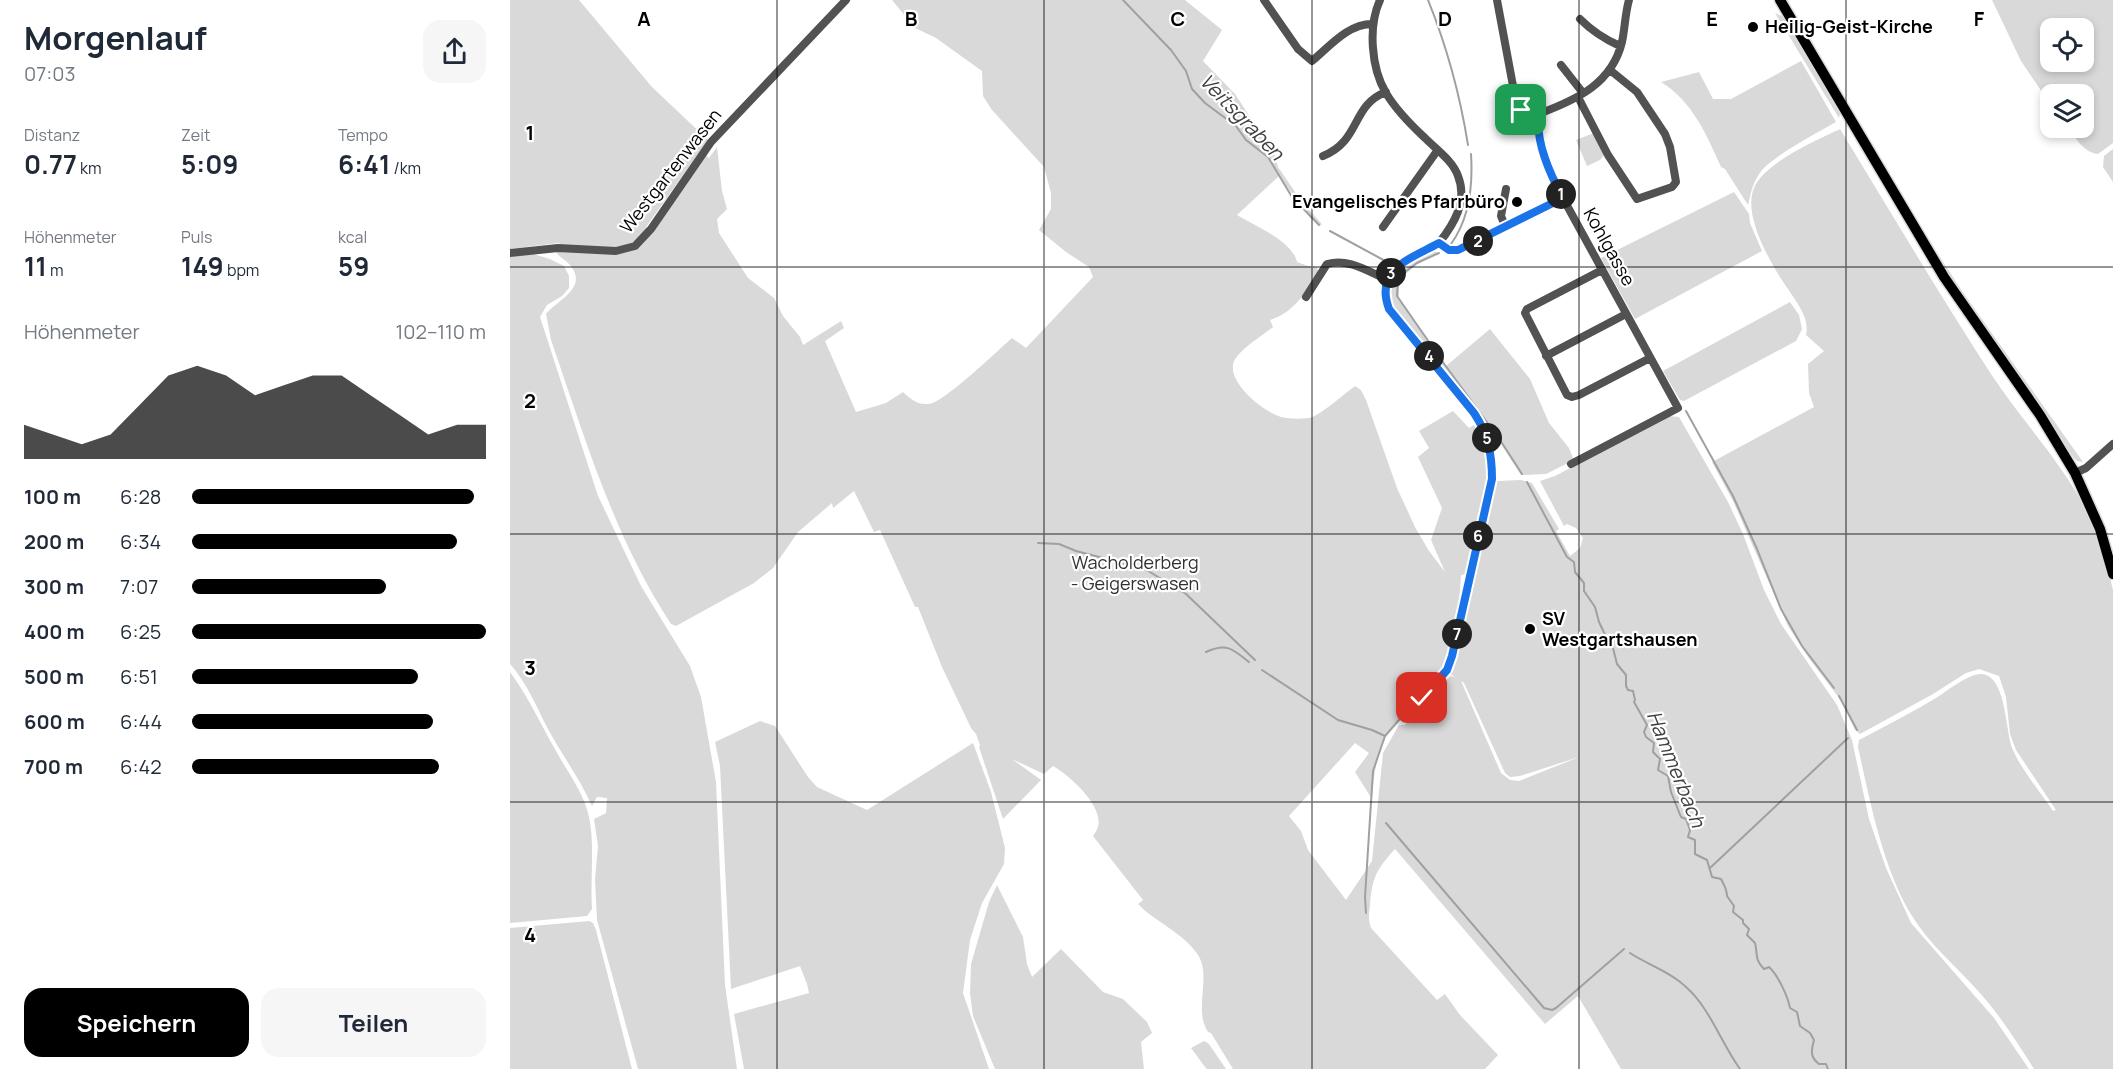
<!DOCTYPE html>
<html lang="de">
<meta charset="utf-8">
<style>
:root{--surface:#fff;--page:#f6f6f7;--text:#1f2937;--muted:#747a83;--accent:#000}
body{margin:0;font-family:Manrope,sans-serif;background:var(--page);color:var(--text);height:100vh;display:flex;flex-direction:column;font-size:22px;white-space:nowrap}
*{box-sizing:border-box;margin:0}
p{font-size:20px;color:var(--muted)}
.icon{flex:none;width:33px;height:33px;fill:none;stroke:currentColor;stroke-width:2;stroke-linecap:round;stroke-linejoin:round}
.map{position:relative;flex:1;overflow:hidden}
.drawer{display:flex;flex-direction:column;background:var(--surface);width:510px}
.drawer>*{flex:none}
.buttons{position:absolute;left:1530px;top:18px;display:grid;gap:12px}
.buttons a{display:grid;place-items:center;width:54px;height:54px;border-radius:12px;background:var(--surface);box-shadow:0 3px 9px #0003;font-size:30px}
.pin{position:absolute;display:grid;place-items:center;width:51px;height:51px;color:#fff;margin:-26px;border-radius:12px;box-shadow:0 3px 9px #0006}
.km{position:absolute;width:30px;height:30px;margin:-15px;border-radius:50%;background:#222;color:#fff;font-size:16px;line-height:30px;text-align:center}
.round{display:grid;place-items:center;flex:none;width:63px;height:63px;border-radius:18px;background:var(--page)}
.head{display:flex;align-items:center;justify-content:space-between;height:102px;padding:0 24px}
h1{font-size:33px;font-weight:700;line-height:45px}
.stats{display:grid;grid-template-columns:repeat(3,1fr);gap:9px;height:102px;padding:6px 24px}
.stats div{display:grid;align-content:center}
.stats b{font-size:26px;font-weight:700}
.stats small{font-size:16px;font-weight:400}
.stats p{font-size:16px}
.chart{height:168px;padding:12px 24px}
.chart p{display:flex;justify-content:space-between}
.chart svg{width:100%;height:108px;margin-top:6px;fill:var(--accent);opacity:.7}
.cta{display:flex;gap:12px;margin-top:auto;padding:12px 24px}
.cta a{flex:1;height:69px;border-radius:18px;background:var(--accent);color:#fff;font-size:24px;font-weight:700;line-height:69px;text-align:center}
.cta a+a{background:var(--page);color:var(--text)}
ul{padding:0 24px;list-style:none;font-size:20px}
li{display:grid;grid-template-columns:96px 72px 1fr;align-items:center;height:45px}
li i{height:15px;border-radius:8px;background:var(--accent)}
main{display:flex;flex:1;min-height:0}
.map>svg:first-child{display:block}
</style>
<main>
<section class="drawer">
<div class="head"><div><h1>Morgenlauf</h1><p>07:03</p></div><a class="round"><svg class="icon" aria-label="share" viewBox="0 0 24 24"><path d="M12 15V3M7 8l5-5 5 5M5 13v7h14v-7"/></svg></a></div>
<div class="stats">
<div><p>Distanz</p><b>0.77<small> km</small></b></div>
<div><p>Zeit</p><b>5:09</b></div>
<div><p>Tempo</p><b>6:41<small> /km</small></b></div>
</div>
<div class="stats">
<div><p>Höhenmeter</p><b>11<small> m</small></b></div>
<div><p>Puls</p><b>149<small> bpm</small></b></div>
<div><p>kcal</p><b>59</b></div>
</div>
<div class="chart"><p><span>Höhenmeter</span>102–110 m</p>
<svg viewBox="0 0 160 44" preserveAspectRatio="none"><path d="M0 44V30L10 34L20 38L30 34L40 22L50 10L60 6L70 10L80 18L90 14L100 10L110 10L120 18L130 26L140 34L150 30L160 30V44z"/></svg>
</div>
<ul>
<li><b>100 m</b>6:28<i style="width:96%"></i></li>
<li><b>200 m</b>6:34<i style="width:90%"></i></li>
<li><b>300 m</b>7:07<i style="width:66%"></i></li>
<li><b>400 m</b>6:25<i style="width:100%"></i></li>
<li><b>500 m</b>6:51<i style="width:77%"></i></li>
<li><b>600 m</b>6:44<i style="width:82%"></i></li>
<li><b>700 m</b>6:42<i style="width:84%"></i></li>
</ul>
<div class="cta"><a>Speichern</a><a>Teilen</a></div>
</section>
<div class="map">
<svg width="1603" height="1069" viewBox="0 0 1603 1069">
<rect width="100%" height="100%" fill="#fff"/>
<path fill="#d9d9d9" fill-rule="evenodd" d="M0,0H69L142,87L198,140L136,227L139,231L196,155L199,158L207,147L212,191L217,209L207,219L209,233L238,278L264,298L273,316L290,337L293,345L331,321L334,328L315,341L346,412L376,403L393,392C401,399 407,405 418,404C433,404 488,350 502,338L516,348L583,277L579,267L556,252L529,230L541,209V193L534,167L482,110L473,96L472,71L426,38L405,28L382,0H675L712,30L693,61L725,94L765,155L768,167L792,202L811,223L812,226L800,218L769,176L727,215C743,225 783,241 787,262L798,266L807,267L808,271C796,292 785,312 760,320L763,327C752,336 725,352 723,365C720,385 754,412 771,417C779,419 791,419 799,418C810,416 834,394 845,386L851,390L856,400L887,488L905,527L919,551L935,572L921,540L932,508L908,457L919,448L909,431L943,411L959,428L967,423L977,450L979,480L957,574L951,575C949,607 946,642 932,671L930,670L900,703L902,705C870,735 865,757 862,799L845,772L859,753L845,743L779,816L791,831L798,850L836,900L862,861L873,753L889,725H895L940,676L945,677L939,673L943,667L942,664L962,590L959,585L963,583L979,509L987,481L1011,480L1022,483L1049,529L1046,531L1060,556L1070,548L1073,538L1066,528L1057,524L1054,526L1030,481L1045,476L1159,416L1169,417L1218,502L1233,534L1254,590L1271,624L1327,705L1342,740L1359,819L1376,868L1401,923L1484,1018L1519,1069H1111L1068,996L1035,1024L885,849C867,869 862,877 860,905C859,913 858,920 861,928L927,1000L935,994L950,1015L988,1055L975,1069H723L701,1033L698,1032C683,1009 702,977 688,955C674,933 645,922 628,904L633,900L583,836C585,833 587,830 588,827C594,806 559,775 543,766L534,774L502,759L531,780L493,819L469,747L470,745L466,734L461,728L432,667L408,607H405L370,530L364,532L344,491L323,508L322,503L288,532L263,568L244,583L166,626L161,624C104,537 75,438 41,340L36,314C47,300 79,288 60,265C56,260 50,258 46,252L56,251L49,243L0,249ZM951,681L954,683L995,773L1000,777L1010,776L1069,757L1009,781L1000,780L991,773Z
M1482,0H1603V143L1588,154C1574,153 1566,138 1558,128H1574V94H1540V104L1511,61ZM1574,28V62H1540V28Z
M1283,10L1413,231L1452,291L1573,462L1567,461L1564,458L1437,278L1281,11Z
M1265,13L1272,16L1280,27L1331,110L1329,118Z
M1291,61L1326,122C1307,133 1265,155 1252,170C1243,181 1241,192 1238,205L1215,169L1211,167C1197,135 1182,101 1151,82L1189,72L1203,99H1221Z
M1330,129C1380,211 1429,294 1481,374C1517,429 1568,478 1590,542C1595,558 1599,574 1603,590V1069H1524C1507,1042 1490,1015 1468,991C1446,966 1420,945 1402,916C1373,869 1360,801 1348,747L1349,740C1375,726 1401,713 1426,698C1437,691 1458,674 1471,674C1497,675 1495,732 1503,750C1511,769 1531,793 1543,811L1546,810L1506,750L1500,734L1496,697L1489,676L1469,669L1456,673L1423,694L1350,734L1345,730L1332,702L1298,657L1278,626L1223,501L1202,462L1304,407L1299,393L1298,364L1314,351L1296,335C1300,318 1287,303 1278,289C1262,266 1232,216 1244,188C1254,163 1307,140 1330,129Z
M1084,133L1095,154L1090,160L1077,166L1066,140Z
M1603,149V182L1593,167L1594,156Z
M1224,192L1239,214L1240,223L1252,251L1125,319L1091,258Z
M925,251L928,253L907,264L889,280V299L936,366L980,329L1020,379L1039,423L1059,448L1063,458L1062,461L1036,474L1011,475L982,430H978L880,307L877,296L884,272Z
M20,253L40,259L54,266L59,276V288L52,296L37,305L30,317L88,496L131,586L180,666L191,697L206,782L215,985L227,1069H128L87,920L85,879L88,846L84,819L96,813L97,798L87,797L82,806C70,779 52,755 38,729C26,706 17,683 0,664V257Z
M1280,302L1289,315L1292,329L1286,341L1174,401L1170,400L1153,371Z
M0,672C18,696 31,725 46,751C58,773 74,793 79,817C85,844 80,880 82,909L77,916L0,923Z
M250,721L265,726L298,777L307,787L357,810L463,743L481,792L495,848L494,864L472,903L460,940L453,993L479,1069H234L224,1014L299,993L297,984L290,966L221,989L210,766L205,742Z
M487,885L513,937L517,964L522,977L551,949L593,992L613,999L637,1022L642,1033L631,1042L634,1069H485L463,1016L460,993L461,964L479,902Z
M79,921L83,923L86,930L122,1069H0V928Z
M694,1041L699,1044L716,1069H697L695,1067L681,1048Z"/>
<g fill="none" stroke-linecap="round" stroke-linejoin="round">
<path stroke="#a0a0a0" stroke-width="2" d="M613,0L661,50L676,71L682,89L695,103L726,126L736,140L758,157L782,197L809,225
M918,0C937,47 950,95 958,145
M820,231L879,263
M941,244C960,218 963,185 961,154
M929,253L907,263L895,272L888,279L887,296L935,365L990,440L1012,474
M1176,411L1223,496L1247,549L1271,609L1292,646L1324,688
M1017,482L1057,557L1064,562L1065,572L1074,583V591L1085,607L1089,622L1098,641L1102,644L1107,664L1116,675V686L1118,690L1123,691L1125,700L1124,702L1137,725L1134,732L1136,737L1144,743L1143,752L1150,759L1148,770L1158,776L1161,792L1171,817L1176,819L1180,830L1178,837L1185,840V854L1197,860L1202,877L1211,879C1214,885 1217,889 1217,896L1224,906L1223,912L1233,920V923L1239,929L1237,935L1245,943C1248,954 1244,959 1254,969L1259,967C1268,975 1278,997 1280,1008L1287,1012L1290,1026L1300,1033L1304,1040C1301,1051 1300,1057 1309,1064H1316L1318,1069
M528,543L549,544L566,551L635,569L676,594L745,660
M696,652C716,643 722,648 739,662
M752,670L828,720L862,730L875,736
M1329,696L1347,730
M876,823L1034,1008L1042,1010L1046,1008L1114,949
M1200,868L1338,738
M856,913L855,897L863,771L875,736L902,705
M1120,953C1138,965 1161,972 1176,987C1200,1008 1211,1043 1230,1069"/>
<g stroke="#dbdbdb" stroke-width="13">
<path id="major" d="M1270,0L1434,277L1530,415L1565,473L1590,529L1603,574"/>
</g>
<path stroke="#525252" stroke-width="8" d="M754,0L788,49L802,61C820,46 838,24 862,24
M870,0C858,26 861,68 876,93C886,110 901,125 915,138C926,149 943,161 948,176C958,201 944,224 929,243
M987,0L1006,102L1012,110L1029,116C1025,137 1037,160 1043,180L1168,408L1061,464
M1070,19C1083,32 1094,39 1110,46
M1051,65L1073,93
M1068,97L1098,155L1127,199L1162,187L1166,182L1160,147L1155,134L1127,92L1100,70
M1029,116L1031,113C1068,99 1102,83 1112,42C1115,28 1115,14 1119,0
M813,156C851,141 841,105 876,92
M873,227L927,151
M996,228L991,216L996,189
M0,253L48,248L106,251L125,246L141,229L201,142L336,0
M1092,270L1017,309L1015,313L1057,395L1062,397L1069,395L1140,358
M796,297L817,264C839,258 857,271 876,279
M1036,356L1116,314
M1565,473L1576,468L1603,444
M912,698L937,670L942,656L982,479C982,454 978,434 964,413L879,309C864,269 900,259 929,243L939,251L948,250L1054,198"/>
<use href="#major" stroke="#000" stroke-width="10"/>
</g>
<g fill="none" stroke-linecap="round" stroke-linejoin="round">
<g stroke="#fff" stroke-width="12">
<path id="route" d="M912,698L937,670L942,656L982,479C982,454 978,434 964,413L879,309C864,269 900,259 929,243L939,250H948L1053,198C1041,176 1025,143 1029,116L1011,110"/>
</g>
<use href="#route" stroke="#1a73e8" stroke-width="8"/>
</g>
<path fill="none" stroke="#000" stroke-width="1.5" stroke-opacity="0.55" d="M267,0V1069M534,0V1069M802,0V1069M1069,0V1069M1336,0V1069M0,267H1603M0,534H1603M0,802H1603"/>
<g fill="#000" stroke="#fff" stroke-width="2">
<circle cx="1243" cy="27" r="6"/>
<circle cx="1007" cy="202" r="6"/>
<circle cx="1020" cy="629" r="6"/>
</g>
<g text-anchor="middle" stroke-width="4.5" stroke-linejoin="round" paint-order="stroke">
<g font-size="18" font-weight="bold" fill="#000" stroke="#fff" text-anchor="start">
<text x="1255" y="33">Heilig-Geist-Kirche</text>
<text x="995" y="208" text-anchor="end">Evangelisches Pfarrbüro</text>
<text x="1032" y="625">SV<tspan x="1032" dy="21">Westgartshausen</tspan></text>
</g>
<g font-size="18" fill="#000" stroke="#fff">
<text transform="translate(161 171) rotate(-52)" y="6">Westgartenwasen</text>
<text transform="translate(1099 247) rotate(61)" y="6">Kohlgasse</text>
</g>
<g font-size="18" fill="#303030" stroke="#fff">
<text x="625" y="569">Wacholderberg<tspan x="625" dy="21">- Geigerswasen</tspan></text>
</g>
<g font-size="20" font-style="italic" fill="#414141" stroke="#fff">
<text transform="translate(732 117) rotate(46)" y="7">Veitsgraben</text>
<text transform="translate(1166 769) rotate(68)" y="7">Hammerbach</text>
</g>
</g>
<g font-size="20" text-anchor="middle" font-weight="bold" fill="#000" stroke="#fff" stroke-width="4.5" stroke-linejoin="round" paint-order="stroke">
<text x="134" y="26">A</text>
<text x="401" y="26">B</text>
<text x="668" y="26">C</text>
<text x="935" y="26">D</text>
<text x="1202" y="26">E</text>
<text x="1469" y="26">F</text>
<text x="20" y="140">1</text>
<text x="20" y="408">2</text>
<text x="20" y="675">3</text>
<text x="20" y="942">4</text>
</g>
</svg>
<div class="buttons">
<a><svg class="icon" aria-label="locate" viewBox="0 0 24 24"><circle cx="12" cy="12" r="6"/><path d="M12 2v4M12 18v4M2 12h4M18 12h4"/></svg></a>
<a><svg class="icon" aria-label="layers" viewBox="0 0 24 24"><path d="M12 4l9 5-9 5-9-5zM3 14l9 5 9-5"/></svg></a>
</div>
<div class="pin" style="left:1011px;top:110px;background:#1e9e55"><svg class="icon" aria-label="arrive" viewBox="0 0 24 24"><path d="M6 21V4h12l-3 4 3 4H6"/></svg></div>
<div class="pin" style="left:912px;top:698px;background:#d93025"><svg class="icon" aria-label="check" viewBox="0 0 24 24"><path d="M5 12l5 5 9-10"/></svg></div>
<b class="km" style="left:1051px;top:194px">1</b>
<b class="km" style="left:968px;top:241px">2</b>
<b class="km" style="left:881px;top:273px">3</b>
<b class="km" style="left:919px;top:356px">4</b>
<b class="km" style="left:977px;top:438px">5</b>
<b class="km" style="left:968px;top:536px">6</b>
<b class="km" style="left:947px;top:634px">7</b>
</div>
</main>
